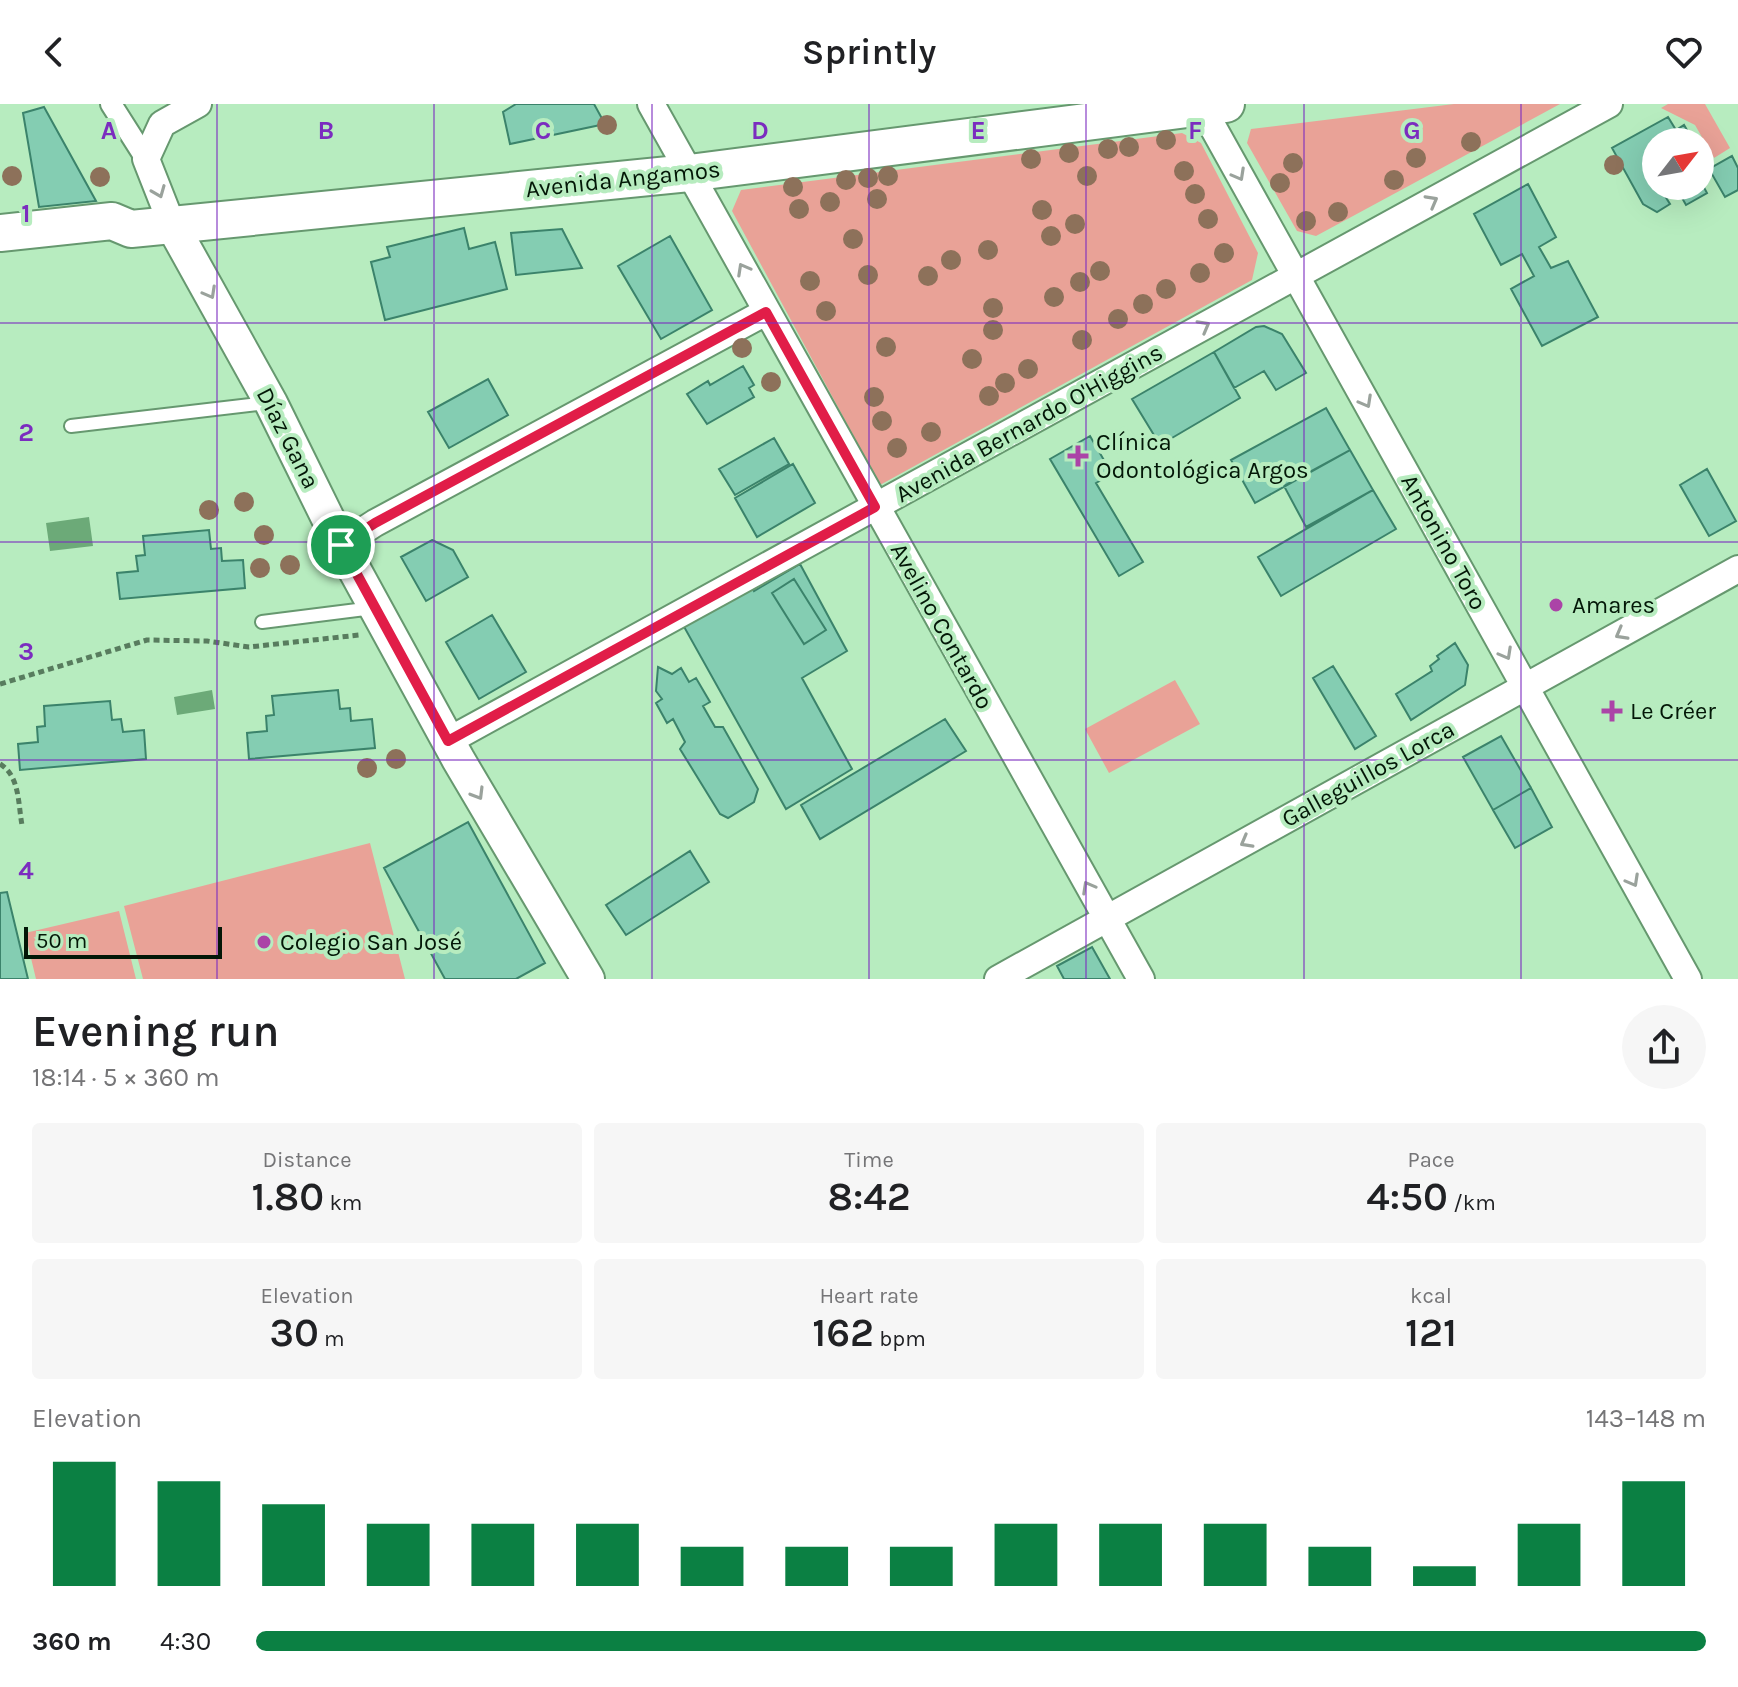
<!DOCTYPE html>
<meta charset="utf-8">
<style>
:root{--surface:#fff;--page:#f6f6f6;--text:#202124;--muted:#757577;--accent:#0b8043}
body{margin:0;font-family:Karla,sans-serif;background:var(--page);color:var(--text);height:100vh;display:flex;flex-direction:column;font-size:30px;white-space:nowrap}
*{box-sizing:border-box;margin:0}
p{font-size:26px;color:var(--muted)}
.icon{flex:none;width:44px;height:44px;fill:none;stroke:currentColor;stroke-width:2;stroke-linecap:round;stroke-linejoin:round}
.map{position:relative;height:875px;overflow:hidden}
.panel{display:flex;flex-direction:column;background:var(--surface);flex:1}
.panel>*{flex:none}
.needle{width:52px;rotate:59deg}
.controls{position:absolute;left:1642px;top:24px;display:grid;gap:16px}
.controls a{display:grid;place-items:center;width:72px;height:72px;border-radius:50%;background:var(--surface);box-shadow:0 8px 32px #0002;font-size:40px}
.scale{position:absolute;left:24px;bottom:20px;width:198px;box-sizing:border-box;padding-left:8px;border:4px solid #031707;border-top:0;font-size:22px;line-height:28px;white-space:nowrap;color:#031707;-webkit-text-stroke:6px #b7ecbf;paint-order:stroke}
.pin{position:absolute;display:grid;place-items:center;width:68px;height:68px;color:#fff;margin:-34px;border:4px solid #fff;border-radius:50%;box-shadow:0 2px 8px #0007}
.round{display:grid;place-items:center;flex:none;width:84px;height:84px;border-radius:42px;background:var(--page)}
.overview{display:flex;align-items:center;justify-content:space-between;height:136px;padding:0 32px}
h1{font-size:44px;font-weight:600;line-height:60px}
.figures{display:grid;grid-template-columns:repeat(3,1fr);gap:12px;height:136px;padding:8px 32px}
.figures div{display:grid;align-content:center;border-radius:8px;background:var(--page);text-align:center}
.figures b{font-size:40px;font-weight:600}
.figures small{font-size:22px;font-weight:400}
.figures p{font-size:22px}
.chart{height:224px;padding:16px 32px}
.chart p{display:flex;justify-content:space-between}
.chart svg{width:100%;height:144px;margin-top:8px;stroke:var(--accent);stroke-width:6}
ul{padding:0 32px;list-style:none;font-size:26px}
li{display:grid;grid-template-columns:128px 96px 1fr;align-items:center;height:60px}
li i{height:20px;border-radius:10px;background:var(--accent)}
header{display:flex;justify-content:space-between;align-items:center;height:104px;padding:0 32px;background:var(--surface);font-size:36px;font-weight:600}
.map>svg:first-child{display:block}
</style>
<header><svg class="icon" aria-label="back" viewBox="0 0 24 24"><path d="M15 5l-7 7 7 7"/></svg>Sprintly<svg class="icon" aria-label="heart" viewBox="0 0 24 24"><path d="M12 20l-8-8c-3-5 5-10 8-4 3-6 11-1 8 4z"/></svg></header>
<div class="map">
<svg width="1738" height="875" viewBox="0 0 1738 875">
<rect width="100%" height="100%" fill="#b7ecbf"/>
<path fill="#e9a297" d="M1454,0H1560L1316,132L1297,127L1247,39L1251,25Z
M1668,0H1705L1730,44L1714,54L1695,21L1661,4Z
M1182,29L1201,39L1258,149L1252,176L880,381L732,107L741,86Z
M1175,576L1200,620L1109,669L1085,625Z
M370,739L405,875H143L124,802Z
M119,807L136,875H36L25,829Z"/>
<path fill="#6caa78" d="M89,413L93,442L50,447L46,419Z
M212,586L215,605L177,611L174,593Z"/>
<path fill="#84cdb2" stroke="#3b836b" stroke-width="2" d="M516,0H594L605,20L510,40L503,8Z
M44,3L96,97L39,103L23,9Z
M1668,13L1676,26L1684,21L1694,38H1656V82H1700V76L1707,89L1686,101L1677,85L1665,92L1670,100L1657,108L1643,100L1612,44Z
M1732,52L1738,64V86L1725,93L1709,65Z
M1528,80L1556,133L1539,143L1551,164L1568,157L1598,213L1542,242L1511,185L1534,172L1522,150L1501,161L1474,110Z
M464,124L469,145L495,138L507,185L385,216L371,158L390,153L387,143Z
M562,125L582,164L516,171L511,129Z
M670,132L712,206L661,235L618,162Z
M1264,222L1282,230L1306,269L1276,286L1264,267L1234,284L1214,248L1256,223Z
M1214,248L1240,294L1160,341L1132,295Z
M743,262L754,281L749,284L754,293L707,320L687,290L708,277L710,281Z
M488,275L508,311L449,344L428,308Z
M1326,304L1350,346L1255,399L1231,356Z
M1090,332L1112,370L1096,379L1143,458L1119,472L1050,355Z
M774,334L789,360L735,391L719,365Z
M1350,346L1373,386L1306,423L1284,382Z
M793,360L815,399L757,433L735,394Z
M1707,365L1736,417L1709,432L1680,381Z
M1373,386L1396,425L1281,492L1258,453Z
M209,426L211,445L221,444L222,457L243,456L245,484L120,495L117,469L138,467L136,452L145,451L143,432Z
M432,436L453,446L468,473L426,497L401,453Z
M800,460L847,547L802,574L852,665L786,705L678,512L747,473L754,487Z
M794,475L826,526L804,540L772,489Z
M492,511L526,568L479,595L446,538Z
M1455,539L1468,561L1465,581L1411,616L1396,590L1432,567L1430,562L1439,555L1437,552Z
M1333,562L1376,632L1355,645L1313,574Z
M658,563L672,570L681,564L689,578L696,574L710,598L703,602L715,623H723L758,685L754,698L728,714L720,710L680,645L685,638L673,615L667,619L656,599L662,595L656,587Z
M338,586L340,605L350,604L351,617L372,615L375,644L249,655L247,629L267,627L266,612L274,611L272,592Z
M110,597L112,616L121,615L123,628L144,626L146,655L20,666L18,640L38,638L37,623L45,622L44,602Z
M945,615L966,647L820,735L801,701Z
M1501,632L1531,684L1493,706L1463,653Z
M1531,684L1552,723L1515,744L1493,706Z
M468,718L545,859L516,875H445L384,764Z
M690,747L709,778L626,831L606,801Z
M7,788L28,875H0V789Z
M1092,843L1110,875H1064L1057,862Z"/>
<g fill="none" stroke-linecap="round" stroke-linejoin="round">
<g stroke="#66986f" stroke-width="16">
<path id="service" d="M71,322L267,299
M262,518L373,504"/>
</g>
<g stroke="#66986f" stroke-width="24">
<path id="pedestrian" d="M111,0L146,55"/>
</g>
<g stroke="#66986f" stroke-width="30">
<path id="minor" d="M651,0L1141,875
M1200,0L1688,875
M172,121L146,55L162,20L198,0
M341,441L375,419L766,208
M448,637L1609,0
M998,875L1738,465"/>
</g>
<g stroke="#66986f" stroke-width="36">
<path id="tertiary" d="M172,121L271,299L341,441L458,655L588,875"/>
</g>
<g stroke="#66986f" stroke-width="40">
<path id="secondary" d="M0,129L112,117L131,125L172,121L689,69L1226,0"/>
</g>
<path stroke="#587c5e" stroke-width="5" stroke-dasharray="6 4" stroke-linecap="butt" d="M0,580L147,536L207,537L249,543L359,531
M0,660C20,672 18,700 22,721"/>
<use href="#service" stroke="#fff" stroke-width="12"/>
<use href="#pedestrian" stroke="#fff" stroke-width="20"/>
<use href="#minor" stroke="#fff" stroke-width="26"/>
<use href="#tertiary" stroke="#fff" stroke-width="32"/>
<use href="#secondary" stroke="#fff" stroke-width="36"/>
</g>
<g fill="#8d715a">
<circle cx="607" cy="21" r="10"/>
<circle cx="1166" cy="36" r="10"/>
<circle cx="1471" cy="38" r="10"/>
<circle cx="1129" cy="43" r="10"/>
<circle cx="1108" cy="45" r="10"/>
<circle cx="1069" cy="49" r="10"/>
<circle cx="1416" cy="54" r="10"/>
<circle cx="1031" cy="55" r="10"/>
<circle cx="1293" cy="59" r="10"/>
<circle cx="1614" cy="61" r="10"/>
<circle cx="1184" cy="67" r="10"/>
<circle cx="12" cy="72" r="10"/>
<circle cx="888" cy="72" r="10"/>
<circle cx="1087" cy="72" r="10"/>
<circle cx="100" cy="73" r="10"/>
<circle cx="868" cy="74" r="10"/>
<circle cx="846" cy="76" r="10"/>
<circle cx="1394" cy="76" r="10"/>
<circle cx="1280" cy="79" r="10"/>
<circle cx="793" cy="83" r="10"/>
<circle cx="1195" cy="90" r="10"/>
<circle cx="877" cy="95" r="10"/>
<circle cx="830" cy="98" r="10"/>
<circle cx="799" cy="105" r="10"/>
<circle cx="1042" cy="106" r="10"/>
<circle cx="1338" cy="108" r="10"/>
<circle cx="1208" cy="115" r="10"/>
<circle cx="1306" cy="117" r="10"/>
<circle cx="1075" cy="120" r="10"/>
<circle cx="1051" cy="132" r="10"/>
<circle cx="853" cy="135" r="10"/>
<circle cx="988" cy="146" r="10"/>
<circle cx="1224" cy="149" r="10"/>
<circle cx="951" cy="156" r="10"/>
<circle cx="1100" cy="167" r="10"/>
<circle cx="1200" cy="169" r="10"/>
<circle cx="868" cy="171" r="10"/>
<circle cx="928" cy="172" r="10"/>
<circle cx="810" cy="177" r="10"/>
<circle cx="1080" cy="178" r="10"/>
<circle cx="1166" cy="185" r="10"/>
<circle cx="1054" cy="193" r="10"/>
<circle cx="1143" cy="200" r="10"/>
<circle cx="993" cy="204" r="10"/>
<circle cx="826" cy="207" r="10"/>
<circle cx="1118" cy="215" r="10"/>
<circle cx="993" cy="226" r="10"/>
<circle cx="1082" cy="236" r="10"/>
<circle cx="886" cy="243" r="10"/>
<circle cx="742" cy="244" r="10"/>
<circle cx="972" cy="255" r="10"/>
<circle cx="1028" cy="265" r="10"/>
<circle cx="771" cy="278" r="10"/>
<circle cx="1005" cy="279" r="10"/>
<circle cx="989" cy="292" r="10"/>
<circle cx="874" cy="293" r="10"/>
<circle cx="882" cy="317" r="10"/>
<circle cx="931" cy="328" r="10"/>
<circle cx="897" cy="344" r="10"/>
<circle cx="244" cy="398" r="10"/>
<circle cx="209" cy="406" r="10"/>
<circle cx="264" cy="431" r="10"/>
<circle cx="290" cy="461" r="10"/>
<circle cx="260" cy="464" r="10"/>
<circle cx="396" cy="655" r="10"/>
<circle cx="367" cy="664" r="10"/>
</g>
<defs><path id="oneway-chevron" d="M-2-3.5L2.5 0L-2 3.5" fill="none" stroke-width="1.6" stroke-linecap="round" stroke-linejoin="round" transform="scale(2)"/></defs>
<g stroke="#9aa29c">
<use href="#oneway-chevron" transform="translate(1239 71) rotate(61)"/>
<use href="#oneway-chevron" transform="translate(159 88) rotate(68)"/>
<use href="#oneway-chevron" transform="translate(1432 97) rotate(-29)"/>
<use href="#oneway-chevron" transform="translate(743 165) rotate(-119)"/>
<use href="#oneway-chevron" transform="translate(210 189) rotate(61)"/>
<use href="#oneway-chevron" transform="translate(1204 222) rotate(-29)"/>
<use href="#oneway-chevron" transform="translate(1366 298) rotate(61)"/>
<use href="#oneway-chevron" transform="translate(1621 530) rotate(151)"/>
<use href="#oneway-chevron" transform="translate(1506 550) rotate(61)"/>
<use href="#oneway-chevron" transform="translate(478 690) rotate(59)"/>
<use href="#oneway-chevron" transform="translate(1246 738) rotate(151)"/>
<use href="#oneway-chevron" transform="translate(1633 777) rotate(61)"/>
<use href="#oneway-chevron" transform="translate(1088 783) rotate(-119)"/>
</g>
<g fill="none" stroke-linecap="round" stroke-linejoin="round">
<g stroke="#fff" stroke-width="16">
<path id="route" d="M766,208L875,403L448,637L341,441L375,419Z"/>
</g>
<use href="#route" stroke="#e11d48" stroke-width="10"/>
</g>
<path fill="none" stroke="#7b2cbf" stroke-width="2" stroke-opacity="0.55" d="M217,0V875M434,0V875M652,0V875M869,0V875M1086,0V875M1304,0V875M1521,0V875M0,219H1738M0,438H1738M0,656H1738"/>
<g fill="#ab44a7" stroke="#b7ecbf" stroke-width="3">
<path d="M1074 340h8v8h8v8h-8v8h-8v-8h-8v-8h8z"/>
<circle cx="1556" cy="501" r="8"/>
<path d="M1608 595h8v8h8v8h-8v8h-8v-8h-8v-8h8z"/>
<circle cx="264" cy="838" r="8"/>
</g>
<g text-anchor="middle" stroke-width="8" stroke-linejoin="round" paint-order="stroke">
<g font-size="24" fill="#031707" stroke="#b7ecbf">
<text transform="translate(623 75) rotate(-6)" y="8">Avenida Angamos</text>
<text transform="translate(1029 319) rotate(-29)" y="8">Avenida Bernardo O'Higgins</text>
<text transform="translate(288 334) rotate(63)" y="8">Díaz Gana</text>
<text transform="translate(1444 438) rotate(61)" y="8">Antonino Toro</text>
<text transform="translate(942 522) rotate(61)" y="8">Avelino Contardo</text>
<text transform="translate(1368 670) rotate(-29)" y="8">Galleguillos Lorca</text>
</g>
<g font-size="24" fill="#031707" stroke="#b7ecbf" text-anchor="start">
<text x="1096" y="346">Clínica<tspan x="1096" dy="28">Odontológica Argos</tspan></text>
<text x="1572" y="509">Amares</text>
<text x="1630" y="615">Le Créer</text>
<text x="280" y="846">Colegio San José</text>
</g>
</g>
<g font-size="26" text-anchor="middle" font-weight="bold" fill="#7b2cbf" stroke="#b7ecbf" stroke-width="8" stroke-linejoin="round" paint-order="stroke">
<text x="109" y="35">A</text>
<text x="326" y="35">B</text>
<text x="543" y="35">C</text>
<text x="760" y="35">D</text>
<text x="978" y="35">E</text>
<text x="1195" y="35">F</text>
<text x="1412" y="35">G</text>
<text x="26" y="118">1</text>
<text x="26" y="337">2</text>
<text x="26" y="556">3</text>
<text x="26" y="775">4</text>
</g>
</svg>
<div class="controls">
<a><svg class="needle" viewBox="-14 -14 28 28"><path d="M0-13l5 13h-10z" fill="#e53935"/><path d="M0 13l5-13h-10z" fill="#757577"/></svg></a>
</div>
<div class="scale">50 m</div>
<div class="pin" style="left:341px;top:441px;background:#1e9e55"><svg class="icon" aria-label="arrive" viewBox="0 0 24 24"><path d="M6 21V4h12l-3 4 3 4H6"/></svg></div>
</div>
<section class="panel">
<div class="overview"><div><h1>Evening run</h1><p>18:14 · 5 × 360 m</p></div><a class="round"><svg class="icon" aria-label="share" viewBox="0 0 24 24"><path d="M12 15V3M7 8l5-5 5 5M5 13v7h14v-7"/></svg></a></div>
<div class="figures">
<div><p>Distance</p><b>1.80<small> km</small></b></div>
<div><p>Time</p><b>8:42</b></div>
<div><p>Pace</p><b>4:50<small> /km</small></b></div>
</div>
<div class="figures">
<div><p>Elevation</p><b>30<small> m</small></b></div>
<div><p>Heart rate</p><b>162<small> bpm</small></b></div>
<div><p>kcal</p><b>121</b></div>
</div>
<div class="chart"><p><span>Elevation</span>143–148 m</p>
<svg viewBox="0 0 160 44" preserveAspectRatio="none"><path d="M5 44V6M15 44V12M25 44V19M35 44V25M45 44V25M55 44V25M65 44V32M75 44V32M85 44V32M95 44V25M105 44V25M115 44V25M125 44V32M135 44V38M145 44V25M155 44V12"/></svg>
</div>
<ul>
<li><b>360 m</b>4:30<i style="width:100%"></i></li>
</ul>
</section>
